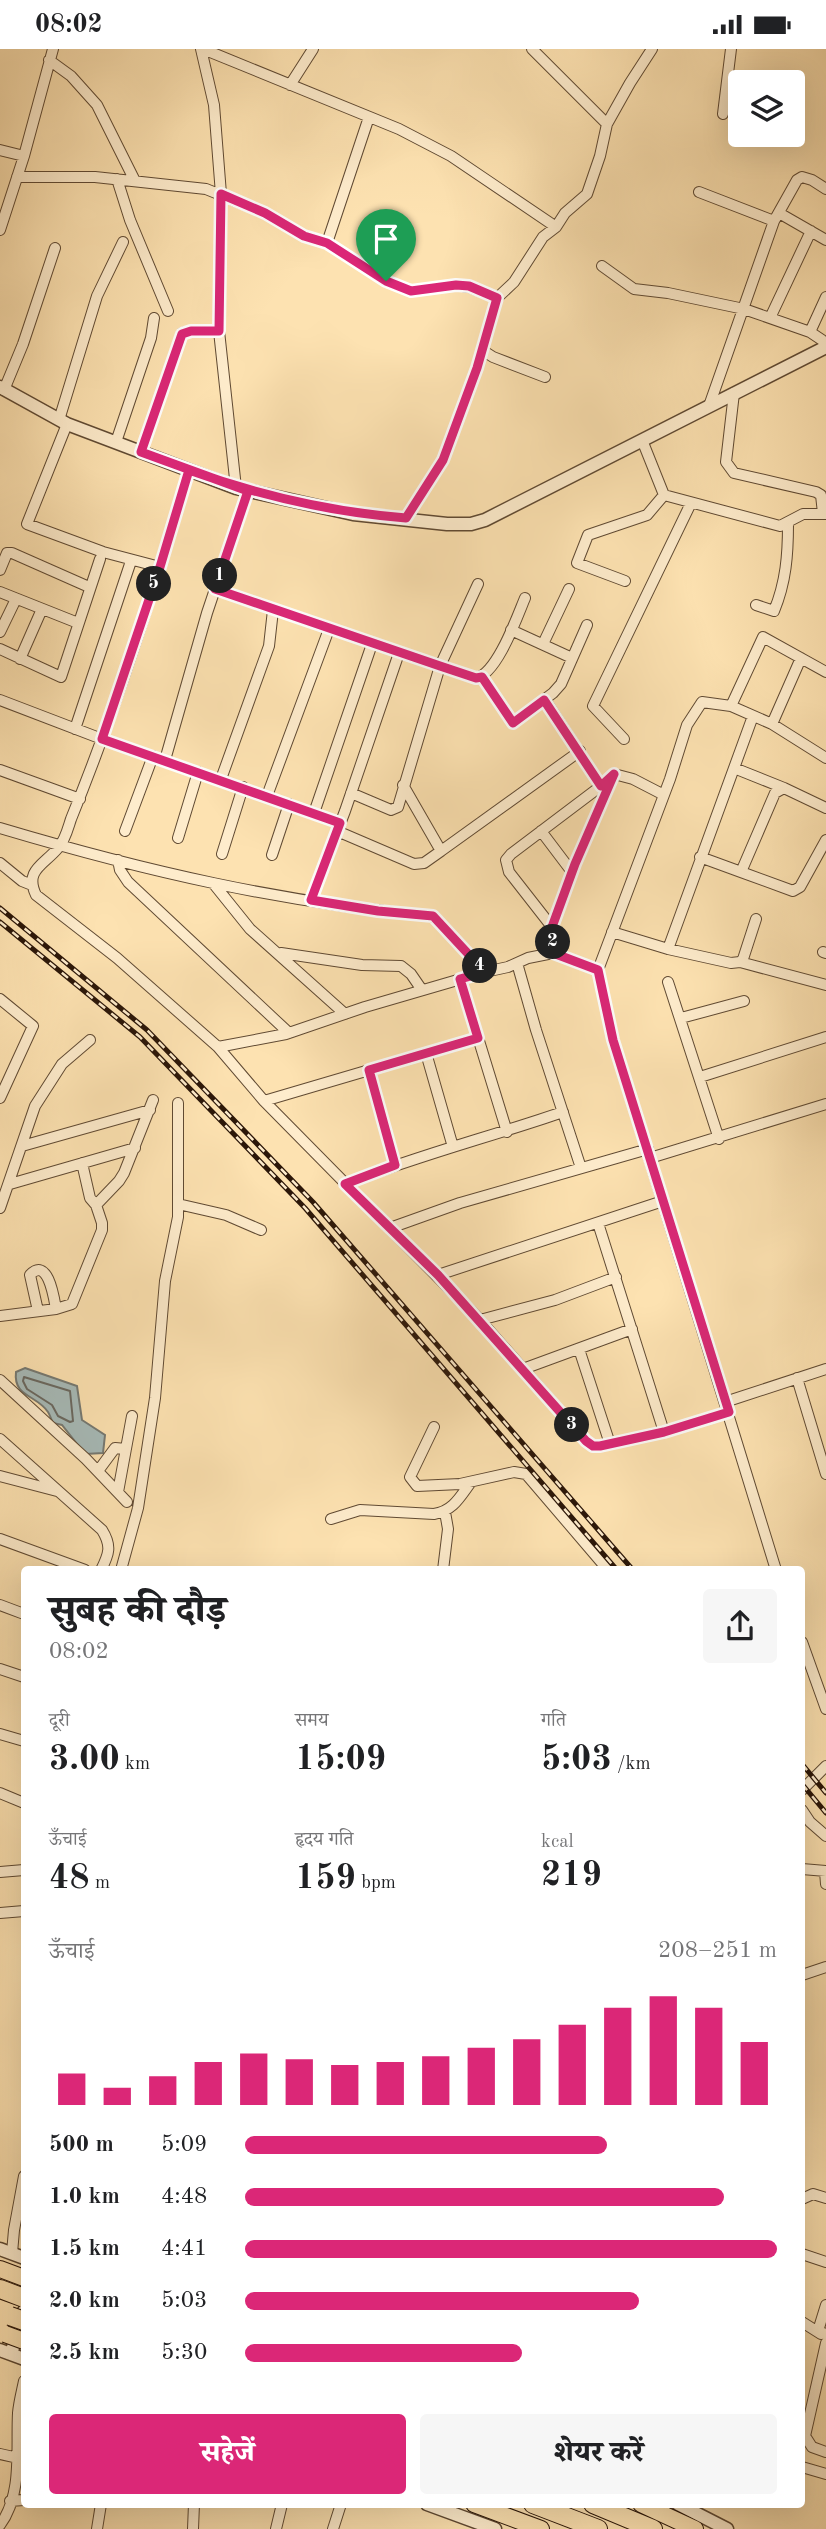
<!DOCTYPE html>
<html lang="hi">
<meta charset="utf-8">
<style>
:root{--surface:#fff;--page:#f6f6f6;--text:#202124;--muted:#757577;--accent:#db2777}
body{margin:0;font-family:"Old Standard TT","Noto Serif Devanagari",serif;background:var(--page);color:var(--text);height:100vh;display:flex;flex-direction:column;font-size:26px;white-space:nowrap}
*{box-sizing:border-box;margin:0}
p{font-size:23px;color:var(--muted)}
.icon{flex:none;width:38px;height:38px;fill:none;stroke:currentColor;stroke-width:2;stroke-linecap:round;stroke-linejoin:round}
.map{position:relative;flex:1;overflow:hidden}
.drawer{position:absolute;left:21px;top:1517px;width:784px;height:942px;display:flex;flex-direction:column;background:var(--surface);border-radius:7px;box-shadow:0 7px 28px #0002}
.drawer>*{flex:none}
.controls{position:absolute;left:728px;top:21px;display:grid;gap:14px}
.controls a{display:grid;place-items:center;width:77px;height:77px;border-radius:7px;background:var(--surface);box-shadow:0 7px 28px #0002;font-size:35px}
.pin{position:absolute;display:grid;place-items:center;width:60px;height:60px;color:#fff;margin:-72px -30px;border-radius:50% 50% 50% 0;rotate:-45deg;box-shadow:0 0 7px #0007}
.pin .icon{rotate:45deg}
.km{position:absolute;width:35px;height:35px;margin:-18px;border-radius:50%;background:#222;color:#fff;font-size:19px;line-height:35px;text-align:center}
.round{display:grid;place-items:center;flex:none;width:74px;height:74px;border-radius:7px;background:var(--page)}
.headline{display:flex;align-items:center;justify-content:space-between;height:119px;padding:0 28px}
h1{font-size:38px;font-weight:800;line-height:52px}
.figures{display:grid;grid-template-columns:repeat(3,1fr);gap:10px;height:119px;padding:7px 28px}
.figures div{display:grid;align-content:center}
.figures b{font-size:35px;font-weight:800}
.figures small{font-size:19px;font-weight:400}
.figures p{font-size:19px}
.chart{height:196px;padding:14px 28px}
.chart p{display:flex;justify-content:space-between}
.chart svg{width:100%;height:126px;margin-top:7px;stroke:var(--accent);stroke-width:6}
.cta{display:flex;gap:14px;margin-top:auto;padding:14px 28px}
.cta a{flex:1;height:80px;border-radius:7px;background:var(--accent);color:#fff;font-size:28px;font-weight:800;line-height:80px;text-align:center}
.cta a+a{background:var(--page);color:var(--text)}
ul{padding:0 28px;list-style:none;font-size:23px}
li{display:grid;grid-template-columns:112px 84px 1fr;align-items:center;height:52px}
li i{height:18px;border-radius:9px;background:var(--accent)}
.status{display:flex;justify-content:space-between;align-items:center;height:49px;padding:0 35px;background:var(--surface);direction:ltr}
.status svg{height:19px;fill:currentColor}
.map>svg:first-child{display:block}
</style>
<div class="status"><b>08:02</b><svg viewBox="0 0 49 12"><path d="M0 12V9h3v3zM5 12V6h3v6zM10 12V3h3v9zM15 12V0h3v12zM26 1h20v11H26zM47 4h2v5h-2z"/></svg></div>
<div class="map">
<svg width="826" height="2480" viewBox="0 0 826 2480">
<rect width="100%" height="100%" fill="#fde2b1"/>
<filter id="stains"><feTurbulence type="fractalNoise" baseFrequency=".00286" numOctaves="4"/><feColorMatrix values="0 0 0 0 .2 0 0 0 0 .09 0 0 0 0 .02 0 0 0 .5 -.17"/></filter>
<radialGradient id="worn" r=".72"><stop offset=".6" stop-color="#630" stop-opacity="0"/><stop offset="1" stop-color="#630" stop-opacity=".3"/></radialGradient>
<path fill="#a6bab8" stroke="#757972" stroke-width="2" d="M25,1319L77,1337L82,1371L105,1386L103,1404L85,1405L62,1376L53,1374C51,1370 50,1366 48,1363C37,1346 13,1348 16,1323Z"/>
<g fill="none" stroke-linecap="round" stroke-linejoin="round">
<path stroke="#696860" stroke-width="2" d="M24,1328L70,1342L73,1372L70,1373L58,1367L52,1356L27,1340L23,1332Z"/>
<g stroke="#604a33" stroke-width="12">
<path id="minor" d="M201,0L214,56L221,145L219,282L236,439
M203,0L399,80L451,107L556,178
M532,0L607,75
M49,11L71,27L97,56L135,132
M290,36L313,0
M723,65L731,0
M0,101L24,107
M17,128H95L206,140L265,164L304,187L327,194L386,232L411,242L456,236L469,238L497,249
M117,130L130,171L168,262
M699,143L774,172
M779,164L826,191
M0,181L24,107L53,0
M327,194L369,68
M602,217L634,240L668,244L744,260L810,283L826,248
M770,269L811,182
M810,283L822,291L826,298
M482,301L493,308L545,328
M4,341L23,295L55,199
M734,344L726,413L734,424L816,443L821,446L823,464
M709,357L774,172L797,131L802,128L812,131L826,140
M59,371L97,247L123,193
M67,375L27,475L103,503L160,518
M642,391L664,446L780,477L803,465H826
M116,393L151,289L154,269
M141,403L182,284L191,282H219
M189,421C154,539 117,657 71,770C68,779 65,792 58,799C44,816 24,821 36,846L117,909L218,998L264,1052L480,1271L586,1392L593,1397H600L664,1383L729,1363
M406,469L443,411L477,319L497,249L514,233L543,188L556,178L565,164L587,145L600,107L607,75L630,34L652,0
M0,521L7,504H12L89,538
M625,532L577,514L588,486L647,466L664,446
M478,535L440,617L476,629C497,625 517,568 525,549
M215,540L440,617L398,758L391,761L351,744
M0,543L78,574
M756,556L774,562C786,533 788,506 788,475
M511,581L572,609
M0,583L16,550
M543,595L569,540
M0,600L61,628L100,510
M20,610L42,560
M482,628L513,674L553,644L561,635L587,576
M0,651L102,690L340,774
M545,651L601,737L511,805L506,811L509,823L552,878
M731,657L763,588L826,623
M772,675L801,609
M75,680L131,512
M624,690L593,657L691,454
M165,711L207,564L248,442
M734,719L784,739
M0,721L80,750
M611,728L614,725L633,730L664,746
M221,730L269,597L273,561
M403,736L441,802L580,702
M267,747L329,580
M314,764L372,595
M0,779C141,821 286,855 433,867L485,923
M125,782L153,707
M337,782L414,815L424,814L441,802
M541,782L572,823
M178,789L198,723
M222,805L243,738
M272,806L289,755
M700,808L741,823L775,744L784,739L826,759
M118,811L120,821L128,833L289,984
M0,814L22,832L32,836
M741,823L793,842L800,838L826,791
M213,834L250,880L345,965
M311,851L345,762L399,604
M612,883L668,900L731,914L740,913L743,910L756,870
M668,900L753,667
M823,903L826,904
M281,904L362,916L401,917L411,925L422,941
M553,904L552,878L575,815L614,725
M740,913L826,936
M517,914L536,981L581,1119
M460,930L507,1083
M668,933L719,1090
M0,950L33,977L0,1049
M681,969L744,952
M218,998L286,985L365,958L485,923L508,918L528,909L553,904L598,921
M426,1004L453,1098
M369,1021L395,1116
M700,1028L826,988
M264,1052L478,989
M22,1097L150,1061
M650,1109L826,1055
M82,1114L90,1149L96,1156
M10,1135L135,1099
M345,1135C416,1107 490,1088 563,1063
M178,1155L226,1166L261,1181
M0,1159L35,1057L62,1015L90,991
M598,1174L664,1383
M390,1179L460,1154L648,1100
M438,1226L663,1152
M38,1262L30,1226C48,1207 54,1249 56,1260
M0,1267L56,1260L72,1255L102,1181V1174L96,1156L119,1132L124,1124L153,1051
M480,1271L555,1251L616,1228
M579,1300L610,1395
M523,1320L632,1280
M797,1329L826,1425
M0,1331L86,1410L127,1453
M725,1353L826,1320
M434,1378L410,1428L417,1437L460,1435L514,1423L526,1425L608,1521
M0,1390L102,1481C112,1497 109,1505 101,1521
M98,1422L115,1399L126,1400
M0,1427L57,1442
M118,1443L132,1367
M331,1470L360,1461L434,1465C453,1462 460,1448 471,1433
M0,1490L85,1521
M121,1521L138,1459L155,1349L165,1232L178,1168V1054
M443,1521L448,1480L445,1463
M776,1521L613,991L598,921L670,730L687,676L702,653L731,657L772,675L826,709
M0,1556L24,1565
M802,1593L826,1660
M0,1620L24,1628
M0,1685L24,1692
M802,1741L826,1717
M0,1744L24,1754
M802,1761L810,1773L826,1787
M802,1820L826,1822
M825,1822L826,1835
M0,1823L24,1821
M0,1864L24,1862
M802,1926L826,1918
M802,2150L813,2145L826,2149
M12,2204L14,2181L24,2127
M802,2205L826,2213
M826,2256L818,2282L826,2285
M802,2273L821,2285
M826,2294L805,2387L812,2398L826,2403
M0,2405L18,2409
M802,2418L826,2425
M10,2452L24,2451
M0,2476C23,2445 16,2400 18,2364C19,2353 22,2342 24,2332
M97,2480L101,2455
M193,2480L194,2455
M276,2480L282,2455
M333,2480L341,2455"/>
</g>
<g stroke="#604a33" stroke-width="15">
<path id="tertiary" d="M0,338L67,375L236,439L353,465L447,475H471L485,471L826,298
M0,2200L24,2209
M0,2301L24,2310
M11,2305L24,2262
M427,2455L495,2480
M678,2455L727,2480"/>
</g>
<g stroke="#2c1709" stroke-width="18">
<path id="trunk" d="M0,2220L24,2229
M474,2455L541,2480
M641,2455L695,2480"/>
</g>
<g stroke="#2c1709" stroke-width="20">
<path id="motorway" d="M0,2240L24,2249
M533,2455L598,2480
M593,2455L653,2480"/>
</g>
<use href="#minor" stroke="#feeccc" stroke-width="10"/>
<use href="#tertiary" stroke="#feeccc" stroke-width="12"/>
<use href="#trunk" stroke="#fde2b1" stroke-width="16"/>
<use href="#motorway" stroke="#fde2b1" stroke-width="18"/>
<g stroke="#2c1709" stroke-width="5">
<path id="rail" d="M0,859L147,981L313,1153L633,1521
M0,873L140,988L305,1159L617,1521
M802,1715L826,1744
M802,1735L826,1764"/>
</g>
<use href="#rail" stroke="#feeccc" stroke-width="2.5" stroke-dasharray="8" stroke-linecap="butt"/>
<g stroke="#2c1709" stroke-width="18" stroke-linecap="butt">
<path id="trunk-bridge" d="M5,2285L24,2292"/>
</g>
<g stroke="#2c1709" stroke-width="20" stroke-linecap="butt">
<path id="motorway-bridge" d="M10,2267L24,2272"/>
</g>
<use href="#trunk-bridge" stroke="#fde2b1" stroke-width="16"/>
<use href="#motorway-bridge" stroke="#fde2b1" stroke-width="18"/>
</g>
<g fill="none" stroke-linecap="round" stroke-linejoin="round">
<g stroke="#fff" stroke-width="14">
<path id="route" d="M386,232L327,194L304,187L265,164L221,145L219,282H191L182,285L141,403L248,442L215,540L440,617L476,629L482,628L513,674L544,651L601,737L614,725L575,815L552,878L553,904L598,921L613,991L729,1363L664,1383L600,1397H593L586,1392L438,1226L345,1135L395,1116L369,1021L478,989L460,930L485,923L433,867L378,862L311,851L340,774L102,690L160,518L189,421C260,447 331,463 406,469L443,411L477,319L497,249L469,237L456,236L411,242L386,232"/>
</g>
<use href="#route" stroke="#db2777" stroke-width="9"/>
</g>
<rect width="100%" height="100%" filter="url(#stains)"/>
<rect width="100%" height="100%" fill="url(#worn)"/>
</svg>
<div class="controls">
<a><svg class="icon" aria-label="layers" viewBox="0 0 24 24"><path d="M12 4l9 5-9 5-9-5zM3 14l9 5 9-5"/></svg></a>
</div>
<div class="pin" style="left:386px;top:232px;background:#1e9e55"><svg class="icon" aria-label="arrive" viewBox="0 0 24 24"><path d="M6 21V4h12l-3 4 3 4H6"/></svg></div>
<b class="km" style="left:220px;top:527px">1</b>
<b class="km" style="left:553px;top:893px">2</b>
<b class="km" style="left:572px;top:1376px">3</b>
<b class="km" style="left:480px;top:917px">4</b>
<b class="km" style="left:154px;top:535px">5</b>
<section class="drawer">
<div class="headline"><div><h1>सुबह की दौड़</h1><p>08:02</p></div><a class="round"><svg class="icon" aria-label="share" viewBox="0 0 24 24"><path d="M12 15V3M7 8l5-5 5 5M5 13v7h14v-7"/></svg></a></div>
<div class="figures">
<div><p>दूरी</p><b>3.00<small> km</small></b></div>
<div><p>समय</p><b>15:09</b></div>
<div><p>गति</p><b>5:03<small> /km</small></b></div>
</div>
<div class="figures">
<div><p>ऊँचाई</p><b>48<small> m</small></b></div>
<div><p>हृदय गति</p><b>159<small> bpm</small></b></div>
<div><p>kcal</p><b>219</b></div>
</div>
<div class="chart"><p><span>ऊँचाई</span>208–251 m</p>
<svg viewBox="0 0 160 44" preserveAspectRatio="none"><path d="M5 44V33M15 44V38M25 44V34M35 44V29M45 44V26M55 44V28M65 44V30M75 44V29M85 44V27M95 44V24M105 44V21M115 44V16M125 44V10M135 44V6M145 44V10M155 44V22"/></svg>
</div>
<ul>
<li><b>500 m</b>5:09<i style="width:68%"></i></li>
<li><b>1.0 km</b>4:48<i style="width:90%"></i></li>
<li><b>1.5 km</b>4:41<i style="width:100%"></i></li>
<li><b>2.0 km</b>5:03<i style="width:74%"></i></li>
<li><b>2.5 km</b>5:30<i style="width:52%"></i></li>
</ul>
<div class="cta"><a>सहेजें</a><a>शेयर करें</a></div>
</section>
</div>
